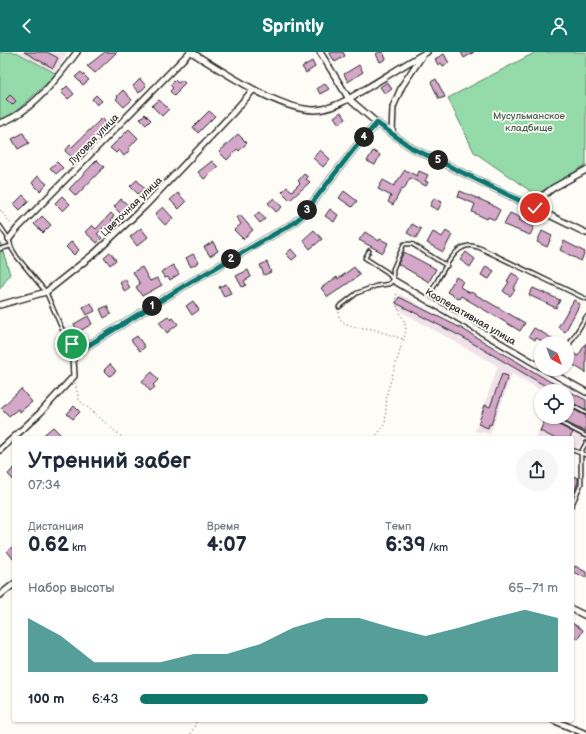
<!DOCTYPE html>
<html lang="ru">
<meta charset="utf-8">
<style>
:root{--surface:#fff;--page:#f6f6f7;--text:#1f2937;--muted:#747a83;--accent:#0f766e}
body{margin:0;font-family:"Balsamiq Sans",sans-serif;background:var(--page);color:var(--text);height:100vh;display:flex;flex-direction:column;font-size:15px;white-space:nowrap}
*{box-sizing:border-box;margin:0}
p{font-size:13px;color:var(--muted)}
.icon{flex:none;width:22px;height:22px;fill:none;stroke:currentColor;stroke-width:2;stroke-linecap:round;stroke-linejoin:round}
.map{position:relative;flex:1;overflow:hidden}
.details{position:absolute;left:12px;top:384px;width:562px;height:286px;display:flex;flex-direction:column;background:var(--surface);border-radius:4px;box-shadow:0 1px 3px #0004}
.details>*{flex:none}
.needle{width:26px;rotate:139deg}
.tools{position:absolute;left:534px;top:284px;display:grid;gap:8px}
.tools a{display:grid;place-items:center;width:40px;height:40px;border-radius:50%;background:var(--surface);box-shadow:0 1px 3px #0004;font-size:20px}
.pin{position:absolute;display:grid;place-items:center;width:34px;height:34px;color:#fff;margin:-17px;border:2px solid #fff;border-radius:50%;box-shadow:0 1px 4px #0007}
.km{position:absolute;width:20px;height:20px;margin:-10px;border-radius:50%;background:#222;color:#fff;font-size:11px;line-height:20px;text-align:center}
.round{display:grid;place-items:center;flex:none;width:42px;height:42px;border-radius:21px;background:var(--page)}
.summary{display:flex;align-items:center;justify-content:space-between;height:68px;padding:0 16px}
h1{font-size:22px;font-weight:800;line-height:30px}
.metrics{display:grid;grid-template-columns:repeat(3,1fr);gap:6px;height:68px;padding:4px 16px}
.metrics div{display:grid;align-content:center}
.metrics b{font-size:20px;font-weight:800}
.metrics small{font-size:11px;font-weight:400}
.metrics p{font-size:11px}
.chart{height:112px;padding:8px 16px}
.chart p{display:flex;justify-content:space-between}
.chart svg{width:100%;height:72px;margin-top:4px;fill:var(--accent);opacity:.7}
ul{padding:0 16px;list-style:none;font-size:13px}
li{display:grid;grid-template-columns:64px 48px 1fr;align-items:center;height:30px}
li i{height:10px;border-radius:5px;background:var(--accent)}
header{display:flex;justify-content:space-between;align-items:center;height:52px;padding:0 16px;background:var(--accent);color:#fff;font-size:18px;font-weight:800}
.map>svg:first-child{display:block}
</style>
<header><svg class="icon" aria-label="back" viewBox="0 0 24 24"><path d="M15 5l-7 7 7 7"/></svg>Sprintly<svg class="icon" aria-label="person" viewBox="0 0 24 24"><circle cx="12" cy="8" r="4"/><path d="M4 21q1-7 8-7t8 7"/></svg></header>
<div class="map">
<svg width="586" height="682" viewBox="0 0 586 682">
<rect width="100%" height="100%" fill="#fdfcf7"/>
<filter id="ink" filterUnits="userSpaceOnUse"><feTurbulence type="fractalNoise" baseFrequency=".025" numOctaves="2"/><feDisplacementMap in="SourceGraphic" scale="8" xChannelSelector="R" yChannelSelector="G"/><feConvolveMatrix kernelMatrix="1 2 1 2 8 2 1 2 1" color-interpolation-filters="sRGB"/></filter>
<g filter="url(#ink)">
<path fill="#f1e2e9" d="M18,0H67L56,20Z
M400,242L586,347V383L572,405V386H535L545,365H567V339H543L512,322L490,382L475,379L498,314L397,257L395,250Z"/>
<path fill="#94dba9" stroke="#60836a" d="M0,0H16L57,22L12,63L0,68Z
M536,0H586V113L536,143L474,100L448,46Z
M0,190L10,222L0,237Z"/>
<path fill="#d5a7c9" stroke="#2b2b2b" d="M24,0H47L58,6L53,16Z
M105,0H117L95,21L87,14Z
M329,0H343L345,4L335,10Z
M379,0H383L386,7L380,10L376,2Z
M461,0H474L464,6Z
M444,2L449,11L443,14L441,11L438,13L435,7Z
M312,9L315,15L306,21L302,15Z
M359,13L363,20L348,30L344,22Z
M81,20L89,28L83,33L75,25Z
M140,27L146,34L139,41L133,34Z
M436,27L445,45L439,47L431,30Z
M175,28L178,31L182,28L185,31L178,38L179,39L174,44L170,39L173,36L170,33Z
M387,30L392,37L385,42L380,35Z
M325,32L329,37L320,42L317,36Z
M67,34L74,42L68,47L61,40Z
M123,38L132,48L124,55L116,47L118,45L117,44Z
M10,43L16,49L12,53L6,47Z
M96,43L102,49L97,53L92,47Z
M159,48L169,57L162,64L152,54Z
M209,59L215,64L198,81L193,75Z
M341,60L346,67L339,72L334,65Z
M145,62L151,68L146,73L140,67Z
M102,66L107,72L73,106L65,99L70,93L72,95Z
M129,77L138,86L128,97L130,98L124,104L119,98L116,101L110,96Z
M23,81L29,91L18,97L12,87Z
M238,82L247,91L239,99L237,97L227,108L219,100Z
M320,98L330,107L323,115L313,106Z
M373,99L380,103L375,113L367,109Z
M97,108L104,115L76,144L69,137Z
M212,109L218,115L204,127L198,120Z
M57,110L63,116L56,122L50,116Z
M405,118L417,124L419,119L428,123L425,129L428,130L426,134L410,126L404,137L402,136L393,153L388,150L391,144L378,137L383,128L394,134Z
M304,122L308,125L306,127L310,130L290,148L282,140L287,135L292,139L300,131L298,129Z
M38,124L47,132L40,139L32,131Z
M137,128L145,137L138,142L130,134Z
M344,139L357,149L352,155L339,146Z
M460,139L493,153V154L500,158L495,168L488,165L487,167L472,160L475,152L458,145Z
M178,141L186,150L179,157L170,148Z
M23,143L29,149L20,158L14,152Z
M62,144L70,152L63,159L55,151Z
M274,146L282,155L276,160L268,151Z
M434,146L442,150L438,158L430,154Z
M121,147L129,154L121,162L114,155Z
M163,155L173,166L165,173L155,162Z
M330,157L338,163L334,170L325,164Z
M259,160L265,167L260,171L254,164Z
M111,161L114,164L111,168L114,171L109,177L105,174L97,182L102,186L97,191L85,180L92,173L96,177Z
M510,161L521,166L519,168L534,175L530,183L504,173Z
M240,163L253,178L243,187L234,178L241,172L237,166Z
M42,164L51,173L43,181L34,172Z
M412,172L421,177L416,186L407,181Z
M141,176L148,185L137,194L130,185Z
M314,178L322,187L310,197L303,188Z
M446,179L452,183L443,200L427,191L433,180L442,185Z
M542,179L552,184L547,195L537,190Z
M365,180L379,189L380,187L388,191L383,201L359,188Z
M72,189L79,198L74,203L66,195Z
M564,189L585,200L581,209L560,198Z
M213,190L218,199L210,204L204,195Z
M291,197L297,204L292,208L286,202Z
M110,200L116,208L110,213L104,205Z
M404,200L436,217L429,230L398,212Z
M466,200L475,207L470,215L460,208Z
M193,202L199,210L191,215L186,206Z
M267,210L271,220L264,223L260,213Z
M173,213L179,222L170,228L168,225L165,226L161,220Z
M486,214L494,219L489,227L481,223Z
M142,215L150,229L157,226L162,233L142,244L136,235L140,232L133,220Z
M354,215L360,223L328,245L321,236L337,225L338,227Z
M248,218L251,225L244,229L246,233L242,235L236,224Z
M512,221L520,226L513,237L515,238L510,244L503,239L509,230L507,229Z
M456,225L463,229L460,235L470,241L471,240L525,271L520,279L461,244L459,247L447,240Z
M125,227L130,236L125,240L120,231Z
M226,232L231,241L224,244L219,235Z
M533,236L560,248L556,256L529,243Z
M399,245L461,276L549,329L586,348V358L567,348V339H554L462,285L396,251Z
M574,248L580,252L565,280L558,275Z
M193,249L199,258L192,263L186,254Z
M91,251L95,259L87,263L83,255Z
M107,254L111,262L104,266L100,257Z
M88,264L92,272L78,280L74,272Z
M168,264L171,268L173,266L178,272L167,281L159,270Z
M534,276L543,281L560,291H547L536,286L535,288L529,284Z
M137,284L145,295L140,299L131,288Z
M586,291V321L567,309L573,301L578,304Z
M110,312L116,319L110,324L104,318Z
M152,320L158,328L153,333L155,335L150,339L142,329Z
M502,322L508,324L491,373L489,372L488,376L478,372L485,353L490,355Z
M21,337L32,350L20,360L18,357L9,364L1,356Z
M74,354L80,360L73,367L67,362Z
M567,354L586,364V380L555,365H567Z
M546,365H551V369L573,380L570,386H554L540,379Z
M53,375L60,382L56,386H40Z
M14,416V429L8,422Z
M573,424L578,426V430L572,445V427Z
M14,494V508L7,499Z
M575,514L586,520V526L572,519Z
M572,571L583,578L578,587L572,583Z"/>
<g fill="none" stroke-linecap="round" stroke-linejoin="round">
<g stroke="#2b2b2b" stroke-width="5.5">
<path id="service" d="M0,174L9,187L12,197L17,205L46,240L62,277L73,292L84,296
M0,197L11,194
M369,199L365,206L387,220L393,228V217L404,192H412L447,214
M427,248C434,235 450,201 462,196C468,192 474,194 480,196L586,247
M339,255L357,241L376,234L389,232L393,228
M567,296L586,265
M567,351L586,361
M553,367L586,384
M572,398L586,403
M572,453L581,432V400L586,391"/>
</g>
<g stroke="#2b2b2b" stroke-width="8">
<path id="minor" d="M191,0C221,18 288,65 323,57C339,54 353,44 367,36C387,24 407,11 427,0
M320,0L349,47L377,71L412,96L586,181
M0,71C31,61 58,25 77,0
M392,81L393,55L402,34L422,4
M535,157L544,143L553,136L586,118
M9,187L17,177L190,0
M393,228L541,315
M0,253L46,240L95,201L145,154L231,63L253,38
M545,317L586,340
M0,398L40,361L74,324L73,306L84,296L189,231L292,172L302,164L354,97L377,71
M0,543L14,532
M572,557L586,564
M553,668L586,682"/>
</g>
<path stroke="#2b2b2b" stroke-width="1" stroke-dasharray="1 3" stroke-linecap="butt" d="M0,158L12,173
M339,260V266C348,276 359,275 372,277C382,280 393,284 403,287
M75,331L79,348L123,386
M374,386L385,373L387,341L406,279C406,262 390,255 398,239
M191,682L197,668"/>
<use href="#service" stroke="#fdfcf7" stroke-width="2.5"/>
<use href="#minor" stroke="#fdfcf7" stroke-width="5"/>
</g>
</g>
<g fill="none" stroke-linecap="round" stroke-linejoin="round" filter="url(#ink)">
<g stroke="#fff" stroke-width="8">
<path id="route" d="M72,292L84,296L189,231L292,172L302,164L309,155L354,97L377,71L412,96L535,156"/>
</g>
<use href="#route" stroke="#0f766e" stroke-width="5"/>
</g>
<g text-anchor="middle" stroke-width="3.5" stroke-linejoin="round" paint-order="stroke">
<g font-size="10" fill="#4a6051" stroke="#fdfcf7">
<text x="529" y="67">Мусульманское<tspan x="529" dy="12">кладбище</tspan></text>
</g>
<g font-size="10" fill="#2b2b2b" stroke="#fdfcf7">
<text transform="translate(93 87) rotate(-46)" y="4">Луговая улица</text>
<text transform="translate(131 154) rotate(-44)" y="4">Цветочная улица</text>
<text transform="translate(471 264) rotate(30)" y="4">Кооперативная улица</text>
</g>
</g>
</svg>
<div class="tools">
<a><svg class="needle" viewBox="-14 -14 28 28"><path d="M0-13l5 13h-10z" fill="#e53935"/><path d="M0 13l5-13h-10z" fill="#747a83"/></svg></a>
<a><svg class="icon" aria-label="locate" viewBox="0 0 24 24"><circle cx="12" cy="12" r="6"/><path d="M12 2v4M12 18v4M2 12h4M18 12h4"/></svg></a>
</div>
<div class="pin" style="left:72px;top:292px;background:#1e9e55"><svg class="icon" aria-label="arrive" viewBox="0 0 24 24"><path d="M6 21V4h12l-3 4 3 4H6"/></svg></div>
<div class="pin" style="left:535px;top:156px;background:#d93025"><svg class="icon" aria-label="check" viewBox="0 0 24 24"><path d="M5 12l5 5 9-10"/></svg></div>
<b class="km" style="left:152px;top:254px">1</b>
<b class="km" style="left:231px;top:207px">2</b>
<b class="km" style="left:307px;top:158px">3</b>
<b class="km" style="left:364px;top:85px">4</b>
<b class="km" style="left:438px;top:108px">5</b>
<section class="details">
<div class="summary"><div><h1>Утренний забег</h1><p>07:34</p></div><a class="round"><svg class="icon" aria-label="share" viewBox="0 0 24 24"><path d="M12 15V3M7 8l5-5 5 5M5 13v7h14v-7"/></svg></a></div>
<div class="metrics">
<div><p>Дистанция</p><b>0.62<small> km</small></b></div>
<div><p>Время</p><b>4:07</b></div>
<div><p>Темп</p><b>6:39<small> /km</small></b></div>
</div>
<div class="chart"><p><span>Набор высоты</span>65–71 m</p>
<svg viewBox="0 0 160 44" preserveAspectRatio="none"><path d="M0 44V11L10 22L20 38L30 38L40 38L50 33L60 33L70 27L80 17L90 11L100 11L110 17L120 22L130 17L140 11L150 6L160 11V44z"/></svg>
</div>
<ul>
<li><b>100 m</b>6:43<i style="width:69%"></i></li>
</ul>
</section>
</div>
